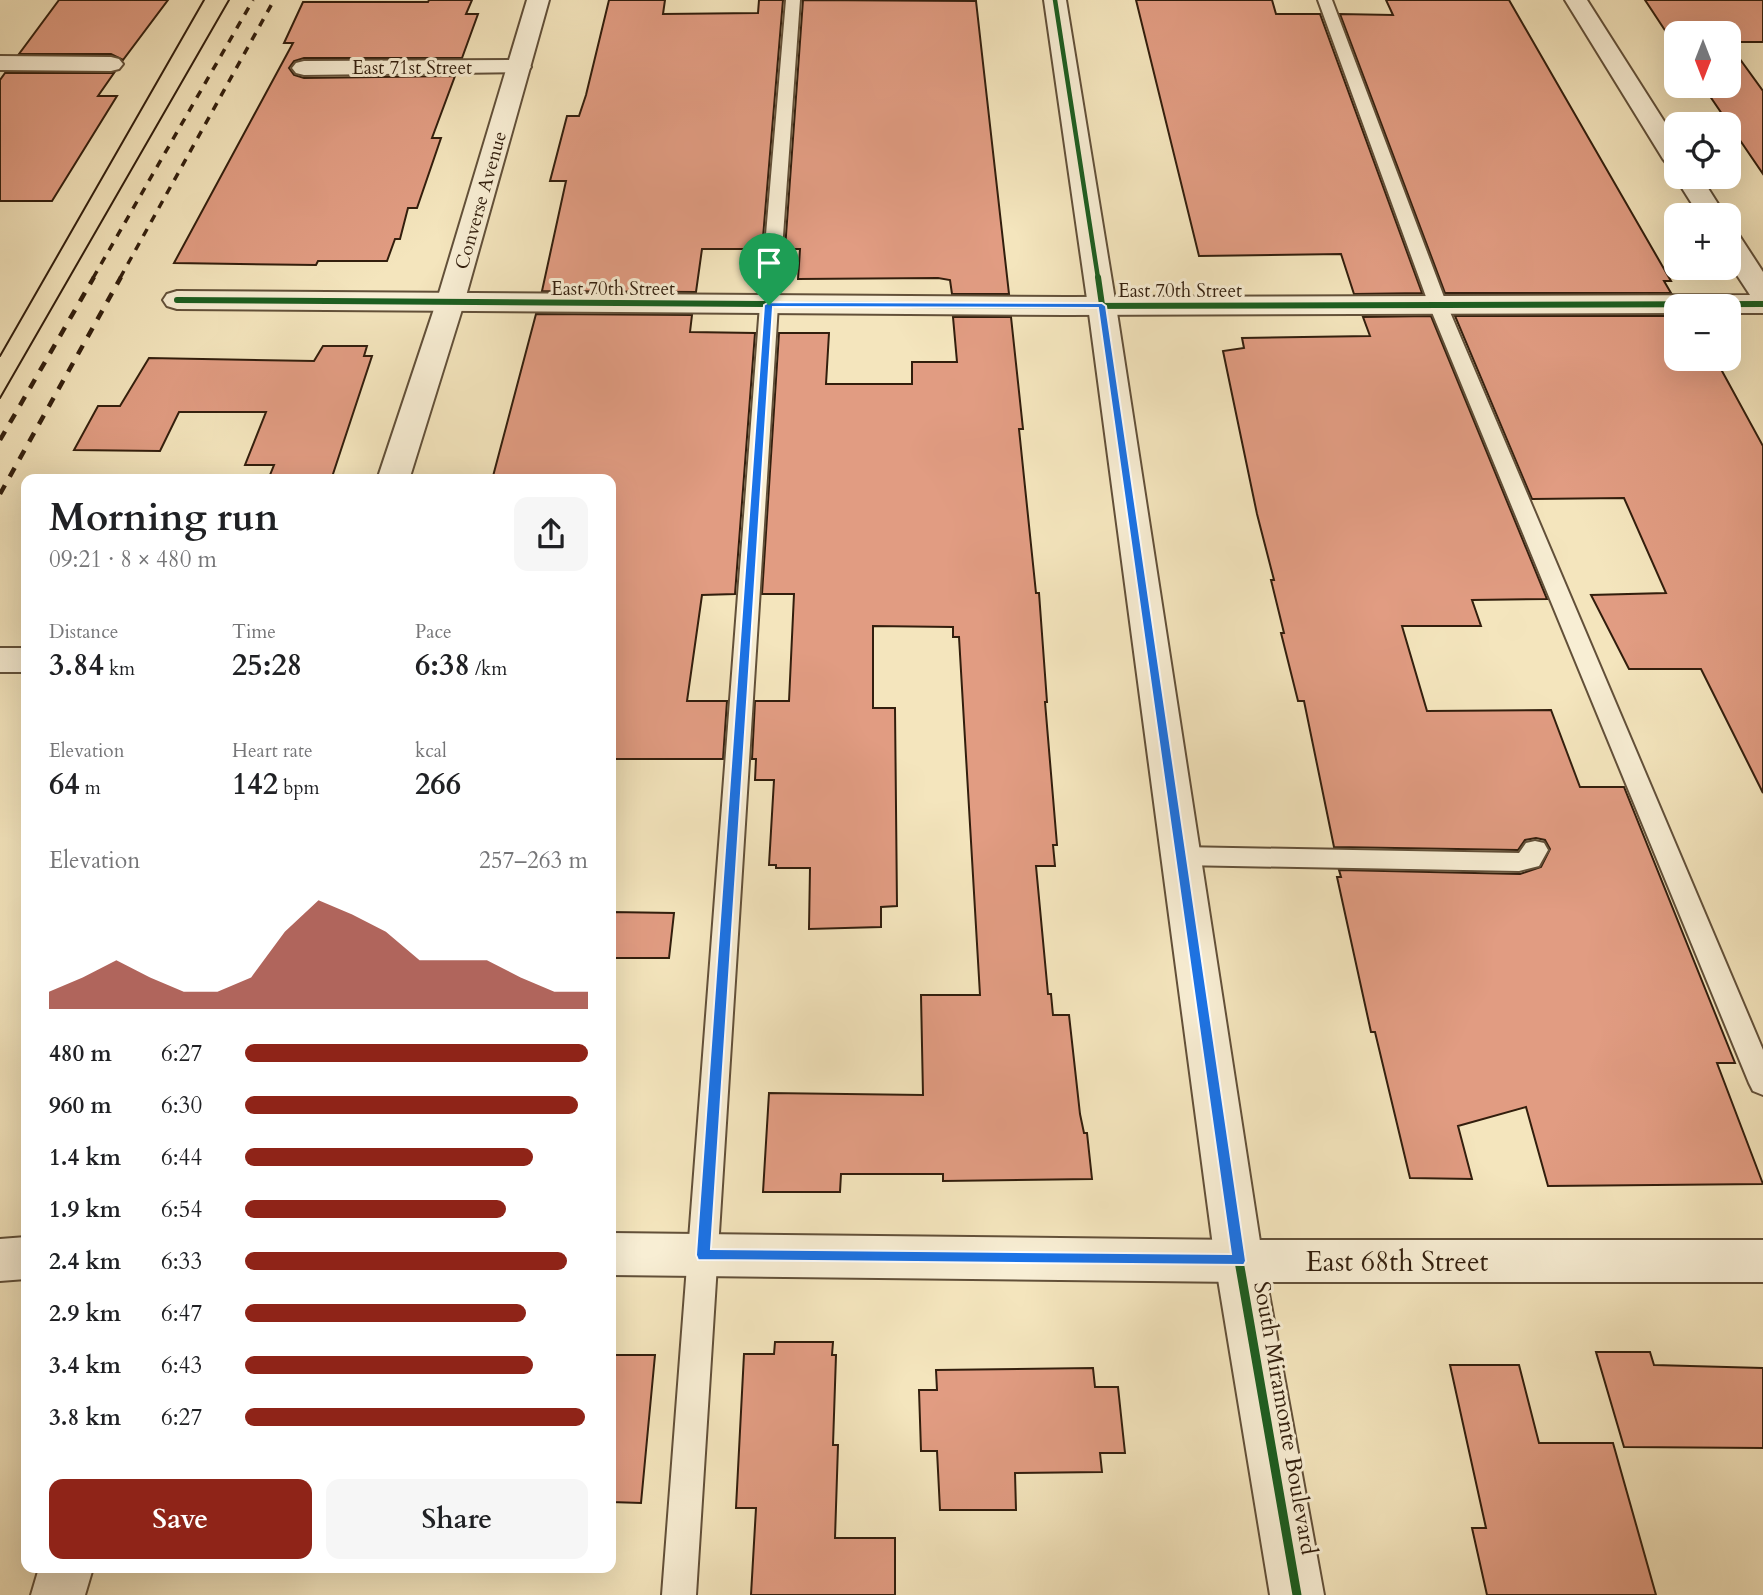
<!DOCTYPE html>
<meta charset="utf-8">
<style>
:root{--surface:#fff;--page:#f6f6f6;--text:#202124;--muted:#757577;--accent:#8f2418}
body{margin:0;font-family:Cardo,serif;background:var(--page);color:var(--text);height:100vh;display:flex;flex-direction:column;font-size:26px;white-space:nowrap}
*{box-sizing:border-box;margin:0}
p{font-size:23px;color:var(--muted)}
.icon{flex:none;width:38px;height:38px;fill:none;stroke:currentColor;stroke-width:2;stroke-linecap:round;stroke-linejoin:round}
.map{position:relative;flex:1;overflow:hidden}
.sheet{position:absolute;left:21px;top:474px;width:595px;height:1099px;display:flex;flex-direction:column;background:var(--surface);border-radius:14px;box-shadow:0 7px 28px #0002}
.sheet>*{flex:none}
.needle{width:46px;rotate:180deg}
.fabs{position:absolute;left:1664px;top:21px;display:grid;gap:14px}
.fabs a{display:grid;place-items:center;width:77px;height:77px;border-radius:14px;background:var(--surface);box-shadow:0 7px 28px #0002;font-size:35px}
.pin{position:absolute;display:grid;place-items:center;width:60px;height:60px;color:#fff;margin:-72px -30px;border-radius:50% 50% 50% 0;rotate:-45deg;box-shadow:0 0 7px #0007}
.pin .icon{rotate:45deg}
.round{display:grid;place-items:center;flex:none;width:74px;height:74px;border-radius:14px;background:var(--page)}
.headline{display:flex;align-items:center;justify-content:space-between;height:119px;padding:0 28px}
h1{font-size:38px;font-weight:700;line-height:52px}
.metrics{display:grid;grid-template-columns:repeat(3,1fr);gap:10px;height:119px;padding:7px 28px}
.metrics div{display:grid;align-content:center}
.metrics b{font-size:30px;font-weight:700}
.metrics small{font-size:19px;font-weight:400}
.metrics p{font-size:19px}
.chart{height:196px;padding:14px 28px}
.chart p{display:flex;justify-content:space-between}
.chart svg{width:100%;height:126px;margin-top:7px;fill:var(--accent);opacity:.7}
.primary-button{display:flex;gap:14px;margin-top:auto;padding:14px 28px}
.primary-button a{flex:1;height:80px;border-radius:14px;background:var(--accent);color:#fff;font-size:28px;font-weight:700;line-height:80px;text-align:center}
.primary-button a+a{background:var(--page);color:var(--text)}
ul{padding:0 28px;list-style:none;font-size:23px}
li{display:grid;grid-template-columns:112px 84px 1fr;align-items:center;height:52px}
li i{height:18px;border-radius:9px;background:var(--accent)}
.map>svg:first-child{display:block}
</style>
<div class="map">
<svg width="1763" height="1595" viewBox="0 0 1763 1595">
<rect width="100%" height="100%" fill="#f4e5bd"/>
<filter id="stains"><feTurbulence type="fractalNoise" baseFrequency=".00286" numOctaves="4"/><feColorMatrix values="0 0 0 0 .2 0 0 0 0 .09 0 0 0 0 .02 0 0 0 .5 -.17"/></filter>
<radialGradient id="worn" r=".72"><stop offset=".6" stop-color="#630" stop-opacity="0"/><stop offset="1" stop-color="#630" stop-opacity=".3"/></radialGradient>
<path fill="#e19c82" stroke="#321e0d" stroke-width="2" d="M59,0H168L123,60L111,54H19Z
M429,0H472L466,14H478L462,58H304L294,61L289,68L294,75L304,78L455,76L432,138H441L417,208H408L400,239H395L387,261H318L316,265L174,263L293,43H284L303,2H428Z
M609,0H665L663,14L758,13L759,0H783L762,249H702L696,292L542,291L566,181H550L567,116H579L586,95Z
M803,0L976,1L1009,294H952L950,280L938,278L798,279L800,249H785Z
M1136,0H1272L1276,14H1320L1422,293L1354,294L1341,254L1199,256Z
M1386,0H1509L1671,281H1664L1671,293H1445L1340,14L1393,15Z
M1645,0H1763V42H1736L1738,44H1729L1763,91V174L1703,86H1729V33H1676V47Z
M5,73H114L98,96H117L52,201H0V80Z
M536,314L692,315L690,332L755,333L735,594L702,595L687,701H727L723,759H611V480H492Z
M1431,316L1547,599L1472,600L1481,626H1402L1427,711L1551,710L1580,787H1624L1735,1063H1717L1763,1184L1548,1186L1526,1107L1458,1126L1472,1179L1410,1178L1375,1032H1371L1337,877H1341L1339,870L1520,874L1541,867L1550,849L1545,840L1536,838L1525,840L1518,850L1334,847L1304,701H1298L1281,633H1284L1271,580H1274L1257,514L1223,351L1244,348L1242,338L1370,336L1363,317Z
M1676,316V359L1716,360L1763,446V793L1701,669H1629L1591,595L1666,593L1624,498L1532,499L1455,316Z
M953,317H1011L1023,429H1019L1036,593H1039L1047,702H1045L1057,845H1053L1055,866H1036L1048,994H1051L1053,1015H1069L1080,1114L1084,1133H1087L1092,1179L943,1181V1174H841L840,1192H763L769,1093L923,1095L921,995H980L959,637H953V627L873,626V708H895L897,906L881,907V927L809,929L810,868H776V865H769L774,780H755L756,759H752L755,701H789L794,594H762L779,333H829L826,384H912V362H957Z
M323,346H367L364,356H372L331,480H268L274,465H245L266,412H179L160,451L74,450L98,406H120L149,358L314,361Z
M611,912L674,913L669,958H611Z
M775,1342H833L832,1355H836L833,1445H838L835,1538H895V1595H751L756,1508H736L744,1354H774Z
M1596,1352H1650L1654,1365L1763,1368V1448L1624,1447Z
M611,1355H655L641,1503L611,1502Z
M1450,1365H1519L1539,1443H1613L1656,1595H1487L1472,1528H1486Z
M1093,1368L1095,1387H1118L1125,1453H1100L1102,1472L1015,1473L1016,1510H940L937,1451H921L919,1390H937L936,1370Z"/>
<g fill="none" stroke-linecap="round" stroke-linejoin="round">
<g stroke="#625039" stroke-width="4">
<path id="service" d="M786,0H800L778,305L696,1595H662L760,305Z
M1318,0H1332L1447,305L1763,1050V1095L1753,1091L1749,1083L1429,305Z
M1535,841L1544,843L1548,850L1539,866L1519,871L1180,865L1171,863L1167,856L1171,849L1180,847L1519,853L1526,843Z"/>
</g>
<g stroke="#625039" stroke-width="4">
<path id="minor" d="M1565,0H1587L1676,140V167L1667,164L1663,159Z
M0,56L111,57L119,59L123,64L119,69L111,71L0,70Z
M519,60L527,62L531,67L527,72L304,75L296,73L292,68L296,63L304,61Z
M1676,175L1701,177L1725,215H1699L1675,177Z
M1729,233L1739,235L1763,272V313H1729V306H1676V313L1066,315L177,309L167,306L163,300L167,294L177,291L1066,297L1750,295L1729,263Z
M0,648H26V672H0Z
M611,1233L1239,1240H1763V1282H1239L611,1275Z
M26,1237V1279L0,1281V1239Z"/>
</g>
<g stroke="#625039" stroke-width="4">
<path id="tertiary" d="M527,0H549L464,303L409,480H377L436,303Z
M1044,0H1066L1116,306L1263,1261L1324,1595H1270L1215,1261L1088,306Z
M39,1568H93L85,1595H31Z"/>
</g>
<use href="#service" fill="#f8eed4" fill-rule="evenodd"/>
<use href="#minor" fill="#f8eed4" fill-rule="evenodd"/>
<use href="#tertiary" fill="#f8eed4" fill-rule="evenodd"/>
<path stroke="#321e0d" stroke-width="2" d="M0,356L204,0
M0,398L229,0"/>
<path stroke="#321e0d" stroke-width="3.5" stroke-dasharray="8 8" stroke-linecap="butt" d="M93,278L253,0
M120,278L274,0"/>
<path stroke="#321e0d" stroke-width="4.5" stroke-dasharray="10 10" stroke-linecap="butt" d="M0,440L94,277
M0,494L121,277"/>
<g stroke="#f8eed4" stroke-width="7">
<path id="cycleway-far3" d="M1055,0L1098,278"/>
</g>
<g stroke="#f8eed4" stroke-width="10">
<path id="cycleway-far2" d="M1098,277L1148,625
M177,300L1066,306L1763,304"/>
</g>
<g stroke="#f8eed4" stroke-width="11">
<path id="cycleway-far1" d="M1147,623L1210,1057"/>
</g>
<g stroke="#f8eed4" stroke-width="13">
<path id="cycleway" d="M1209,1055L1239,1261L1297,1595"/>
</g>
<use href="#cycleway-far3" stroke="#1b5e20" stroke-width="4.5"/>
<use href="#cycleway-far2" stroke="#1b5e20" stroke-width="6"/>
<use href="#cycleway-far1" stroke="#1b5e20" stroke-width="7"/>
<use href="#cycleway" stroke="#1b5e20" stroke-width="9"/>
</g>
<path fill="#1a73e8" stroke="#fff" stroke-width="2" fill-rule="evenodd" d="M769,302L1102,303L1106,306L1246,1261L1244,1265L698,1260L696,1255L764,305ZM773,307L1098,308L1231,1254L711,1249Z"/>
<g text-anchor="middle" stroke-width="6" stroke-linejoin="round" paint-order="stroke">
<g font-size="19" fill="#321e0d" stroke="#f8eed4">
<text x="412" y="74">East 71st Street</text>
<text transform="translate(480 200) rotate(-74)" y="7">Converse Avenue</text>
<text x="613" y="295">East 70th Street</text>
<text x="1180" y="297">East 70th Street</text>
</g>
<g font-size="23" fill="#321e0d" stroke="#f8eed4">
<text transform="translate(1286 1418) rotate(80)" y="8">South Miramonte Boulevard</text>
</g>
<g font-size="28" fill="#321e0d" stroke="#f8eed4">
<text x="1397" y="1271">East 68th Street</text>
</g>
</g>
<rect width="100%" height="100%" filter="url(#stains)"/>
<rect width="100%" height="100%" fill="url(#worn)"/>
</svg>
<div class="fabs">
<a><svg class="needle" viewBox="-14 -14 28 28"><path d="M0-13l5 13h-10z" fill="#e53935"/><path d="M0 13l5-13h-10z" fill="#757577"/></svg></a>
<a><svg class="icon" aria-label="locate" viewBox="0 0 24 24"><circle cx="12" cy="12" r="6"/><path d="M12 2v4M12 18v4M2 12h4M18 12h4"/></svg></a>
<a>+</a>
<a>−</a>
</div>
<div class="pin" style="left:769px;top:305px;background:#1e9e55"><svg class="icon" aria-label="arrive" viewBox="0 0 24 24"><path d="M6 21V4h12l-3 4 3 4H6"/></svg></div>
<section class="sheet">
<div class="headline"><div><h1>Morning run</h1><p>09:21 · 8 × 480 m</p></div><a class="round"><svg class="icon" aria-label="share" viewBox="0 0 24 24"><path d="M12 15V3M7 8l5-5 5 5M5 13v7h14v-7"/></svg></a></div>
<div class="metrics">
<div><p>Distance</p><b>3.84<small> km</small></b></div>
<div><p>Time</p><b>25:28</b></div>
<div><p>Pace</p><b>6:38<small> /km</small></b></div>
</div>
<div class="metrics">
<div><p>Elevation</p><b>64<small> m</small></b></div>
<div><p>Heart rate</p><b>142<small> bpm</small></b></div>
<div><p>kcal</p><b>266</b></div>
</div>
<div class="chart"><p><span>Elevation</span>257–263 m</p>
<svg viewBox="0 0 160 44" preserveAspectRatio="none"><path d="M0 44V38L10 33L20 27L30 33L40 38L50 38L60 33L70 17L80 6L90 11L100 17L110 27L120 27L130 27L140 33L150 38L160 38V44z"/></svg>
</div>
<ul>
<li><b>480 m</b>6:27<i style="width:100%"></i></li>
<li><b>960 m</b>6:30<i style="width:97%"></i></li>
<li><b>1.4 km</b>6:44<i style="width:84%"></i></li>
<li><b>1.9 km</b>6:54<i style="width:76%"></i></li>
<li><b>2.4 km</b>6:33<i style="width:94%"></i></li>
<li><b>2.9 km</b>6:47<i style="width:82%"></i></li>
<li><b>3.4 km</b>6:43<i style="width:84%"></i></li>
<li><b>3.8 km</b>6:27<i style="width:99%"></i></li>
</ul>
<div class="primary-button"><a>Save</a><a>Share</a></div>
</section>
</div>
